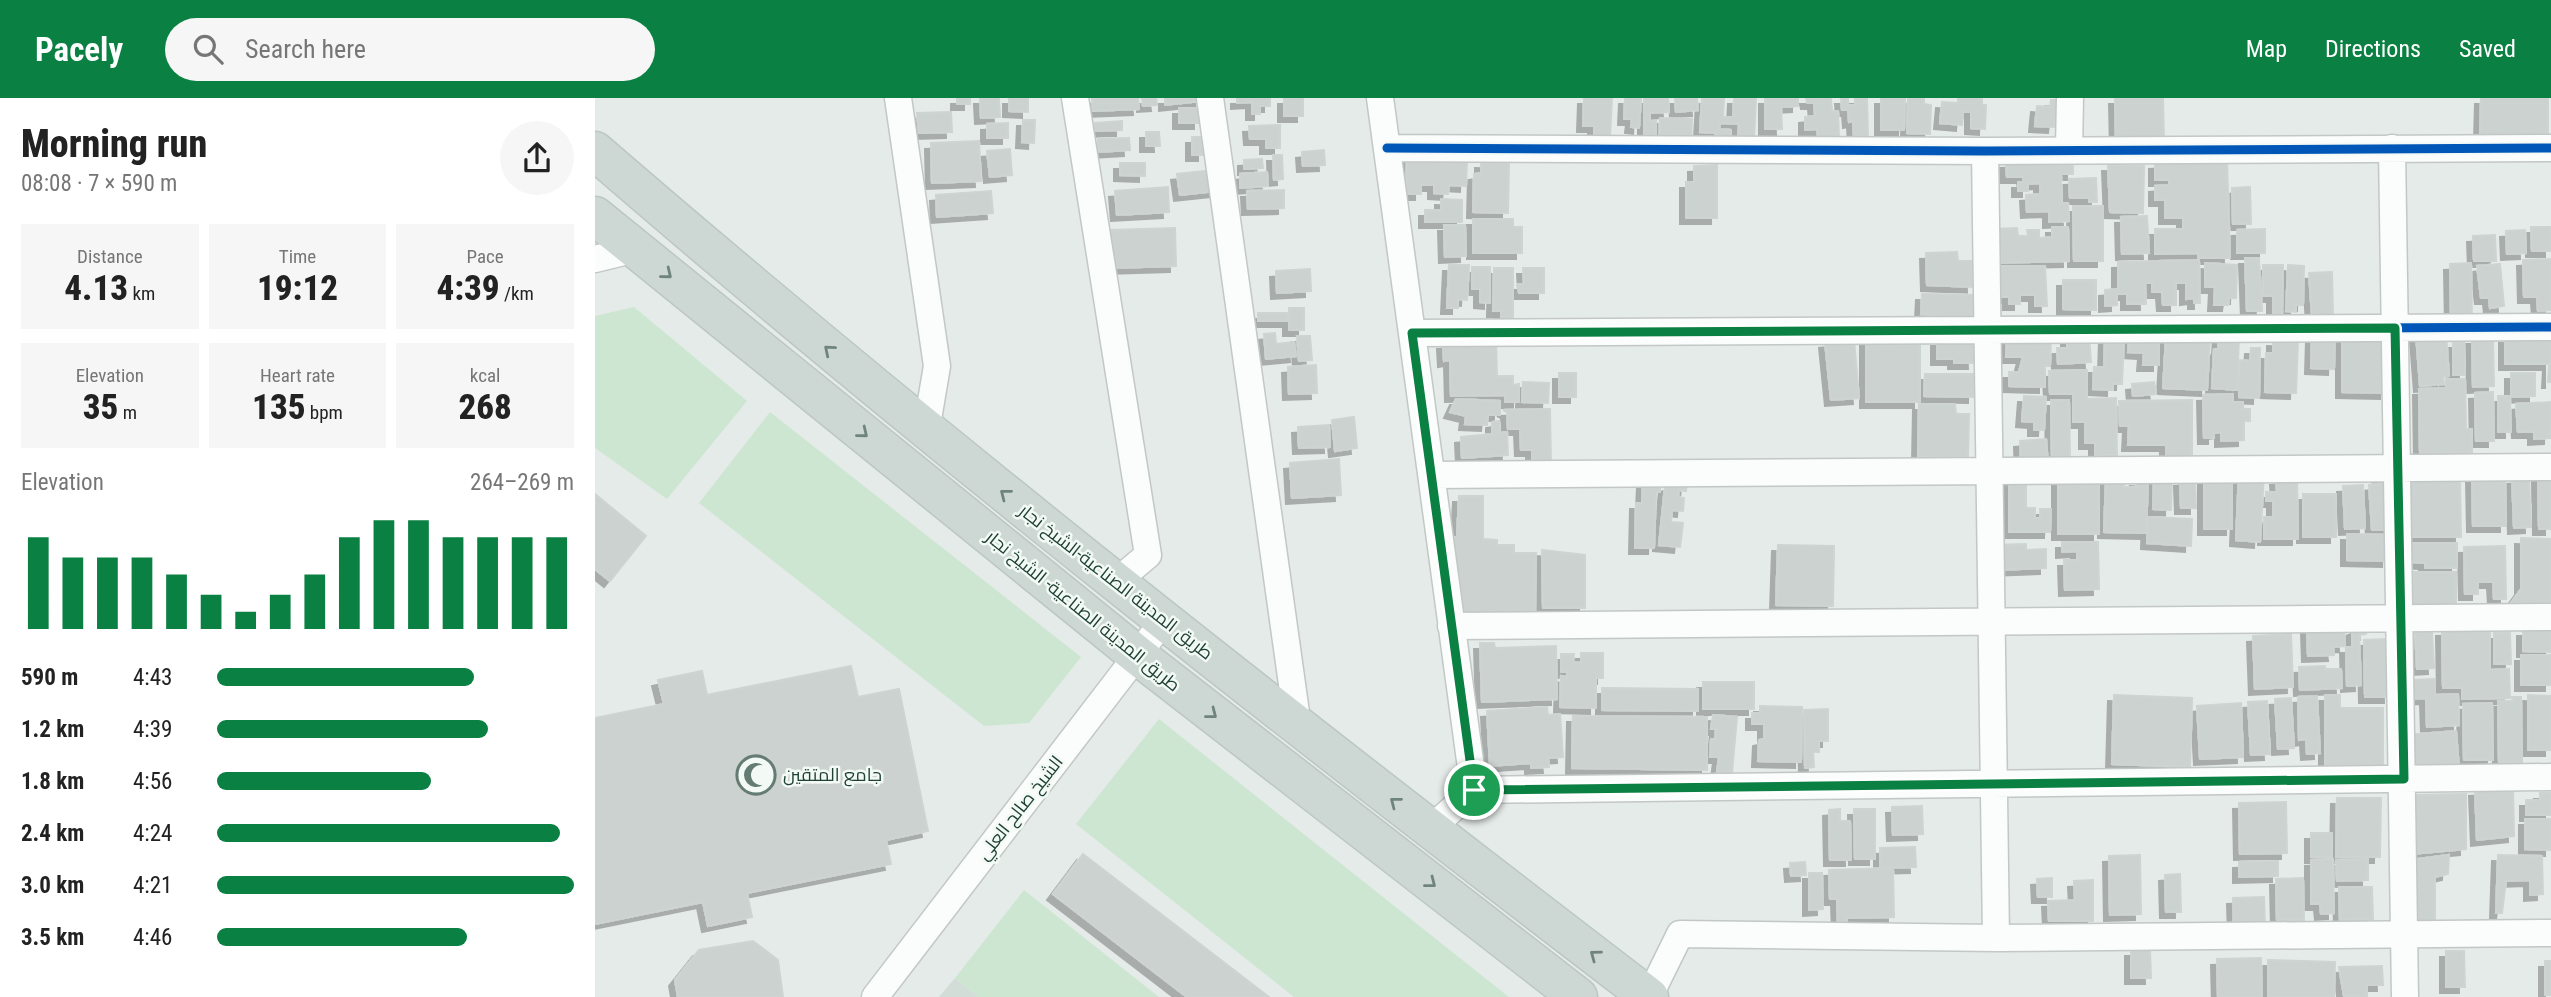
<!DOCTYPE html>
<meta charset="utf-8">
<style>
:root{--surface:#fff;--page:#f6f6f6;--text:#222;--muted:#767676;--accent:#0b8043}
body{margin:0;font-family:"Roboto Condensed",Cairo,sans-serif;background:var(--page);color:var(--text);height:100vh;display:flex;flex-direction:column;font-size:26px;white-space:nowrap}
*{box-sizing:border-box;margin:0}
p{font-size:23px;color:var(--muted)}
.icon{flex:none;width:38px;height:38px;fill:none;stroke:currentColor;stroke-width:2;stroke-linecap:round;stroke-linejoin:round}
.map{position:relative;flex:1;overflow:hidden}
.panel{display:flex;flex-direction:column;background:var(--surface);width:595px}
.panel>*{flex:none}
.pin{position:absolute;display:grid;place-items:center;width:60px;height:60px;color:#fff;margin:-30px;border:4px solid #fff;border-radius:50%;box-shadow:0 2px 7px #0007}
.round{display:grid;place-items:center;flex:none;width:74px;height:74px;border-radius:37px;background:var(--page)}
.headline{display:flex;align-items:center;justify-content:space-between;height:119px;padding:0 21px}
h1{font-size:38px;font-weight:800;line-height:52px}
.figures{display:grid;grid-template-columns:repeat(3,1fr);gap:10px;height:119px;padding:7px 21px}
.figures div{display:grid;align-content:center;border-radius:0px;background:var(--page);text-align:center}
.figures b{font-size:35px;font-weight:800}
.figures small{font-size:19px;font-weight:400}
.figures p{font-size:19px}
.chart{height:196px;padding:14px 21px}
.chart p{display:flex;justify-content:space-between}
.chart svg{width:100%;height:126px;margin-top:7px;stroke:var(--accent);stroke-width:6}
ul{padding:0 21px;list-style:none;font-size:23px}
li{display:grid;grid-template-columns:112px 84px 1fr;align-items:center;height:52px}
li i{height:18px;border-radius:9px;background:var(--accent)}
header{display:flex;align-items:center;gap:42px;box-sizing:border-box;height:98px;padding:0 35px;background:var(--accent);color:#fff}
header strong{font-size:33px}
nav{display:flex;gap:38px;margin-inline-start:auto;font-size:24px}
.search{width:490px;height:63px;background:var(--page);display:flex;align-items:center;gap:18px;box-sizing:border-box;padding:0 24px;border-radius:38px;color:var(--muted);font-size:26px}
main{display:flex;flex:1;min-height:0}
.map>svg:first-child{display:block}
</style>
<header>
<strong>Pacely</strong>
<div class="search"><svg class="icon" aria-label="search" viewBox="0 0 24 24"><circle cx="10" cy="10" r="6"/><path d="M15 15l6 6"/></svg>Search here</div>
<nav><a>Map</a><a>Directions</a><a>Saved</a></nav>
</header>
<main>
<section class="panel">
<div class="headline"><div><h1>Morning run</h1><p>08:08 · 7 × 590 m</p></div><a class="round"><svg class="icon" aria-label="share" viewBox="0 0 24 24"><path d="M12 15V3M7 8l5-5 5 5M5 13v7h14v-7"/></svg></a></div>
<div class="figures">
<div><p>Distance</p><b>4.13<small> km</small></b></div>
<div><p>Time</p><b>19:12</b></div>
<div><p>Pace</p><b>4:39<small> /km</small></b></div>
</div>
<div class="figures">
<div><p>Elevation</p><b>35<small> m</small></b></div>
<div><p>Heart rate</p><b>135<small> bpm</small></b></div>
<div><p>kcal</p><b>268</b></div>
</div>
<div class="chart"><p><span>Elevation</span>264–269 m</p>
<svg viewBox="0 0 160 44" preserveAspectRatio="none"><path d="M5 44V12M15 44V19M25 44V19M35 44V19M45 44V25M55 44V32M65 44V38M75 44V32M85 44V25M95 44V12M105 44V6M115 44V6M125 44V12M135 44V12M145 44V12M155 44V12"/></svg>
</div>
<ul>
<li><b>590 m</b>4:43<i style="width:72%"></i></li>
<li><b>1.2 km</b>4:39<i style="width:76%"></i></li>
<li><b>1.8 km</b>4:56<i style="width:60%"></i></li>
<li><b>2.4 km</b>4:24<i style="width:96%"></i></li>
<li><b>3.0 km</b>4:21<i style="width:100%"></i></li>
<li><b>3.5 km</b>4:46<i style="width:70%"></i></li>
</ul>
</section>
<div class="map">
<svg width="1956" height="899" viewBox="0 0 1956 899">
<defs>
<filter id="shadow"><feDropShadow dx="-6" dy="6" stdDeviation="0" flood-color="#0004"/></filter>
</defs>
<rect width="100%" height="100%" fill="#e5ebe8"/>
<path fill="#d2ddd7" d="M360,880L383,899H344Z"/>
<path fill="#cde6d2" d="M39,209L152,303L72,401L0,350V218Z
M175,314L486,559L434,625L389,628L104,405Z
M564,621L914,899H699L481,726Z
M429,792L564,899H383L360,880Z"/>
<path fill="#ccd2cf" stroke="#ced4d1" stroke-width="2" filter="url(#shadow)" d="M362,0H375V6H362Z
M385,0H404L405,19L386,20Z
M414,0H433V14L414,13Z
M497,0H543L544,11L498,13Z
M547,0H561L562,7L548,8Z
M570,0H606V3L570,7Z
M642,0H675V8H665V16H657V4L642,5Z
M689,0H708V18H689Z
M989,0H1017L1015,40L999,39V28H988Z
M1030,0H1046L1044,30L1036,29L1037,21H1029Z
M1049,0H1073L1074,14L1055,15V23H1061V37H1049Z
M1080,0H1102L1103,12L1081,14Z
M1107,0H1129L1128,19H1138L1139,0H1161L1159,40L1143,39L1144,26L1125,25L1124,31L1136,32V44L1120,43L1121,35L1105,34Z
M1170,0H1203V8L1186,9L1187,31H1170Z
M1211,0H1236L1237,13H1243L1244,39H1223L1222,31L1210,32V19L1220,18L1219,5H1212Z
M1246,0H1253V7H1260V0H1272L1273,39L1259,40L1258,23L1254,24L1253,12H1247Z
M1286,0H1310L1309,32H1286Z
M1313,0H1329V6L1336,7L1335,36L1312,35Z
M1363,0H1387V7H1391L1390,31L1376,30V14H1368L1367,27L1345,25L1347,4L1363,5Z
M1520,0H1568L1569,43L1521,44Z
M1886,0H1953V38L1885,37Z
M1456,2H1462L1459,29L1440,28L1442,8L1455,9Z
M584,10H605V25H584Z
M356,14L357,34L324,35L322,15Z
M1065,20L1097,21L1096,46L1064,44Z
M428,22H440L439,45L427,44Z
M527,23V32L500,33V25Z
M413,25V40H392V26Z
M685,27V50H671V41H655L654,28Z
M551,34H564L565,48H551Z
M597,39H609V57H597Z
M534,40L535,52L503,54V41Z
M384,43L386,83L337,85L336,45Z
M415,51L417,77L395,79L392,53Z
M729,52L730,67L708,68L707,54Z
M678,57H687L688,81L679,82Z
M812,58L872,61L871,88L854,87L853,96L839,95V87H826V96H811Z
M667,61L668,70L649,71V62Z
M1632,61L1635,160H1603V155L1560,156V131H1588V120H1570V102H1560V88L1574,87V82H1560V65Z
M1478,62V76H1466L1467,105H1473L1474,123L1454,124V113L1432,114L1431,97L1445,96V85L1433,86V93H1423V84H1429L1428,79H1412L1411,64Z
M886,64L914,65L913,115L878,114L879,76L886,75Z
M525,65H550V78L525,77Z
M1122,67V120H1091V84H1099V68Z
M1513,67L1549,68L1548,115L1515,114Z
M619,72L621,93L585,97L582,76Z
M672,74L673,88L645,90V76Z
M1501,80L1502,104H1494V100H1475L1474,81Z
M573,89L574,114L522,117L520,93Z
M1655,89L1656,126H1638L1637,90Z
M689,92V110L653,111L652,93Z
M396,93L398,115L342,119L341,97Z
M846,101L867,102V124H830V112H846Z
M1478,108H1508V163H1479Z
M1552,118L1554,155L1527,156L1526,119Z
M878,121H918V129H927V155H878Z
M849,127H870L871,158L850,159Z
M1457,129H1473L1474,163L1399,165L1398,131L1422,130L1423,138H1433L1432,132H1444V140L1457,139Z
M1936,129H1956V153H1937Z
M580,130L581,168L516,170L515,132Z
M1670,131V155H1642V132Z
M1930,132L1931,155L1912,156L1911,133Z
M1900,137L1901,163H1879L1878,138Z
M1362,154L1363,163H1377L1378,189L1332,187L1331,155Z
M1650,160H1664L1667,213H1652Z
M1956,161V212L1943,213L1942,199H1929L1928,162Z
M1604,162L1605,205H1599V200L1591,201V185H1581V207H1568L1567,194H1557V185H1550L1551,206H1532V196H1522V207L1510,208V192L1523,191V164Z
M1610,165L1642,167L1641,200H1634L1633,207H1619L1620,189H1610Z
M1876,165L1877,221H1856L1855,166Z
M1905,166L1909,208L1895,210L1894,200H1886L1882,168Z
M854,167H874L872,202L863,201V210H852Z
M1668,167H1688L1687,220H1678V198H1668Z
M1693,167L1709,168L1708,207H1701V214L1691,213Z
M1404,168H1450L1452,208H1440V197H1425V206H1414V199H1404Z
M877,169H895V205L885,204V191H877Z
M899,170H918V221H906V213H898Z
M928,170H949V195H924L923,186H929Z
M715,171L716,193L682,195L681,173Z
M1737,174L1738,218L1717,219L1714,175Z
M1468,182H1501V212L1468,211Z
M1327,196L1378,197L1377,221L1326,216Z
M694,210H709V232H694Z
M663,215H693V223H663Z
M680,235L681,246L699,244L701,258L671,261L669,236Z
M1851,235L1854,278L1848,279L1849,286L1825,288L1821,237Z
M1624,236L1644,237L1642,292L1617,290L1619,251H1623Z
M1494,237L1496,264L1463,266L1462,250H1472V238Z
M1510,237L1529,238L1527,286H1518V292L1498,291L1499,269H1509Z
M1717,237L1740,238L1739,271L1716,270Z
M702,238H715L717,262L704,263Z
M1271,238H1325V304H1271Z
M1747,238L1791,239V295L1747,294Z
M1412,239H1456L1455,268H1450V289L1414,288V274H1424L1428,259H1411Z
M1534,239H1564V267H1548L1549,255L1533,254Z
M1571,239L1615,241L1612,292L1568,290Z
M1910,239L1956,240V284H1953L1954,266H1910Z
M1877,240H1898L1899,288L1878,289Z
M1259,241L1264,300L1236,302L1230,244Z
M1342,242H1378L1379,265H1359V261H1342Z
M1678,242L1703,243L1701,295L1670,294L1671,255H1678Z
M901,243L902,278H918V287L924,286V304H910V297L856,298L855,262L849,263L848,245Z
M1858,244H1869L1870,277H1858Z
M1656,250H1665L1664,300L1644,299L1645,262L1655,263Z
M721,267L722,295L694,296L693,269Z
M1492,272V301L1521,300L1522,357H1500V345H1490V324H1478V296H1455L1454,273Z
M964,275H981V299H964Z
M1916,275H1940V298L1915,299L1916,334H1903V298H1916Z
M1330,276H1379V299L1329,298Z
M1851,281H1870L1871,331H1877V354L1825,355L1824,291L1851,290Z
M928,284L954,285L953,305L927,304Z
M1559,284L1561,296L1538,298L1537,286Z
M1898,294L1899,343H1881L1880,295Z
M1638,296V304H1648V311H1655V323H1649V342L1626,343V334L1619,335V340H1609L1608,297Z
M1429,298L1451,299L1449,332H1439V324L1427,323Z
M861,301L905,303V317H893L892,327L870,326L871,318L855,314Z
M1456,302H1474L1475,363L1457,364Z
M1597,302V360H1571V347H1533L1534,328H1525L1524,303Z
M1956,304L1955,340L1939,341V334H1923L1921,306Z
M1324,306H1360L1361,316H1374L1373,359H1323Z
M955,311L956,367L937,368V352H926L925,331H913L912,314L908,312Z
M759,319L762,350L740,353L737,322Z
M904,323L905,335L912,334L913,357L867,360L866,339L897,336V324Z
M734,327L735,349L704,350L703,329Z
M1451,341L1453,366L1426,368L1425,343Z
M744,361L746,397L697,400L695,365Z
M1644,373L1669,375L1665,444L1641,442Z
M1797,374L1801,431L1777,432L1774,387L1784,386L1783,375Z
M1910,375L1911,428H1878L1877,376Z
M1414,378H1431V410H1440V420H1445V411H1456L1455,434H1414Z
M1609,378H1637V431H1609Z
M1943,378H1956V431H1944Z
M1559,379L1577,380L1576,412L1558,411Z
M1865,379L1866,439H1816L1814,380Z
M1934,379L1936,429L1919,430L1917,380Z
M1511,380L1529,381V389H1542L1541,382L1553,383L1551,435L1509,434Z
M1702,380L1703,441H1669V419H1678V403H1671V394H1682L1681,381Z
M1463,381H1504V436H1463Z
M1600,381L1601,410H1586L1585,382Z
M1048,383L1065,384V394H1061L1059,450H1040L1041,405H1047Z
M1092,385L1091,393L1084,392L1083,399L1089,400L1088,413L1077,412L1076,424L1088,425L1085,449L1064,447L1070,388Z
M1768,387L1770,430L1750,431L1748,388Z
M0,396L51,438L15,483L0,471Z
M1708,396H1741V439H1708Z
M864,398H888V441L902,442V447H919V455H941L940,520L861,519L855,439H862Z
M1553,419L1597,421L1596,448L1552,445Z
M1752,436L1794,437L1793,463L1752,462Z
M1926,440L1956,441V505H1916L1926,491Z
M1467,444H1503L1504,491L1470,492L1469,462H1482V453L1467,454Z
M1816,445H1862V470H1830V465L1816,464Z
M1431,446V452L1451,451V470L1401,472L1400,447Z
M1183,447L1239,448L1238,508L1181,507Z
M1910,448L1911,501H1899L1898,484H1883V496H1870L1869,449Z
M947,452L990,457V510H948Z
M1818,474H1861V507L1818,517Z
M1770,527L1771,536L1764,537L1766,587L1752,588L1751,549H1757V532Z
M1749,528L1750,548L1738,549L1739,557L1713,558L1712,529Z
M1895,531V572L1914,571L1915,600L1867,601V590H1848L1847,532Z
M1928,532H1956V554L1928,553Z
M1837,534L1839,570L1822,571L1820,535Z
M1899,535H1915L1916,566H1899Z
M1696,536L1698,589L1660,591L1658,538Z
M1794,541L1795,599H1770L1769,542Z
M885,545H899L900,550L961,548L962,601L887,604Z
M986,555H1008V580H1001V610L965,609L966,578L972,579V574H966V556H979L978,564L986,565Z
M1926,557H1956V587H1926Z
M256,568L263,599L304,591L333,733L291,742L296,766L152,795L157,819L113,828L108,804L0,826V620L69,606L63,582L107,573L112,597Z
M1730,568V571H1746L1747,590L1705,592L1704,569Z
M1840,581V597L1863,596L1864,627L1832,629L1831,600L1816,601L1815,582Z
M1108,584H1159V611H1108Z
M1007,590L1103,591V613L1007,612Z
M1519,597L1597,600L1595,669L1517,666Z
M1730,597H1745V610H1788V674L1730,675Z
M1933,597L1956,598V652H1933Z
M1722,598L1725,655L1712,656L1711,641L1704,642L1703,599Z
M1917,599H1926L1927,664H1904L1903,603H1918Z
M1696,600L1699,650L1683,651L1680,601Z
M1672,603L1675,656L1656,657L1653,604Z
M1646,605L1648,659L1605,661L1602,608Z
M1897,605L1898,662H1869L1868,606Z
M1165,608L1207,609L1206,664L1163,663L1164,642L1169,641V626H1157V615H1165Z
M952,609L953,617L965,616L968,659L953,660L954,669L936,670V665L895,668L892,613Z
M1233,611V643H1224V654H1218L1219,669L1210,670L1209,612Z
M1118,617L1142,619L1137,675L1122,674L1124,659H1115L1116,641H1120L1121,631H1116Z
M978,618L1112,619V672L977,670Z
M1861,633L1864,670L1814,674L1811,637Z
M1918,690L1919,738L1882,742L1880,692Z
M1945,695H1956V717H1931V702H1945Z
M1871,696V751L1817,756L1816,697Z
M1742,700H1786L1785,759H1741Z
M1691,704L1692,755L1645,756L1644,705Z
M1327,708L1328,736L1298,737L1297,709Z
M1245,711V723H1255L1256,762H1235L1234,712Z
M1259,711H1280V761H1260Z
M1930,721H1956V752L1930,751Z
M1716,735H1737V759H1716Z
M1320,749L1321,769L1285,770V750Z
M488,756L674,899H592L458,796Z
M1545,757L1546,816L1515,817L1514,758Z
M1854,757L1853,776L1840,779V826L1816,831V762Z
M1903,757L1947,758L1948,796L1935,797V782L1911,783L1907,815H1901Z
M1738,761L1739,815L1726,816L1725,806H1716V762Z
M1773,761V782L1742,783L1741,762Z
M1683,763V778L1644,779V764Z
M1210,764L1211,777L1196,778L1195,765Z
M1298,770L1299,819L1252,820V828H1243L1242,801H1235L1234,772Z
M1214,775H1227L1228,811L1214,812Z
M1585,776L1586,814H1571L1570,777Z
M1457,780V799H1443L1442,781Z
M1708,780L1709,822H1682L1681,781Z
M1498,782V823H1454L1453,803L1480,802L1479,783Z
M1744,789H1777L1778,821L1745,822Z
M1669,799L1670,830L1639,832L1638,800Z
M158,843L183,862L188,899H83L80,882L104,852Z
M1536,852H1555L1556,880H1536Z
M1851,853H1869L1870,889H1851Z
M1666,860L1667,899H1623L1622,861Z
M1673,862L1740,864L1739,899H1673Z
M1950,863H1956V897H1950Z
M1787,868L1788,887H1772V898H1749L1744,869Z"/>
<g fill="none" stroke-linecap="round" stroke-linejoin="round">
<g stroke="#c2c8c5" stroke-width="29">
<path id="street" d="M303,0L342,268L331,333
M480,0L553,457L521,484
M615,0L703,629
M785,0L879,692
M792,50L1390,53L1956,50
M1797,50L1810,899
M1474,51L1475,0
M1390,53L1401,840
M0,161L41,151
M817,235L1956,229
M837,377L1956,369
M856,528L1956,519
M835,731L879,692L1956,679
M280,899L570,521
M1054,899L1085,836L1401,840L1956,835"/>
</g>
<g stroke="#bcc7c3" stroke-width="41">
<path id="primary" d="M0,53C341,348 696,625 1054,899
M0,118L542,557L983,899"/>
</g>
<use href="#street" stroke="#fbfcfc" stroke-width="26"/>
<use href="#primary" stroke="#cdd7d4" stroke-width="38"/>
<g stroke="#f3faf6" stroke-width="13">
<path id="cycleway" d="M792,50L1390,53L1956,50
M817,235L1956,229"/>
</g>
<use href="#cycleway" stroke="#0057b8" stroke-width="9"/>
</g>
<defs><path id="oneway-chevron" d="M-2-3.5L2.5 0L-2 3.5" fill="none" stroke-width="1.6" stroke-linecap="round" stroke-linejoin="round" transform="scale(1.75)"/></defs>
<g stroke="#6e847d">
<use href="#oneway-chevron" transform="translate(72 176) rotate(39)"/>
<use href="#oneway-chevron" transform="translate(234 252) rotate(-140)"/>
<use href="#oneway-chevron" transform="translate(268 335) rotate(39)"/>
<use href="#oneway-chevron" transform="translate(410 396) rotate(-142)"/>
<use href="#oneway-chevron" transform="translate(617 616) rotate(38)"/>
<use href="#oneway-chevron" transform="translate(800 704) rotate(-142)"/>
<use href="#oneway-chevron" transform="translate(836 785) rotate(38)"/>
<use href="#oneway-chevron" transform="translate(1000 857) rotate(-143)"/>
</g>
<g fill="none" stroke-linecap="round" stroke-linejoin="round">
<g stroke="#fff" stroke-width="14">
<path id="route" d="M1800,230L1809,681L879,692L817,235Z"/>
</g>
<use href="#route" stroke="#0b8043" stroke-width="9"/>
</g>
<defs>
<g id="mosque-ring" transform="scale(2.0125)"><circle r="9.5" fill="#f3faf6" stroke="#657c74" stroke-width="1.5"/><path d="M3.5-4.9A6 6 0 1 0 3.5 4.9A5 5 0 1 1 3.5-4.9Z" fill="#657c74"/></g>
</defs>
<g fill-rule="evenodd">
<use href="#mosque-ring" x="161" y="677"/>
</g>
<g text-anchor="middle" stroke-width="5" stroke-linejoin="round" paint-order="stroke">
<g font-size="18" fill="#204135" stroke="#f3faf6">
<text transform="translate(521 484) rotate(38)" y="6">طريق المدينة الصناعية-الشيخ نجار</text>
<text transform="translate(488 513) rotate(39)" y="6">طريق المدينة الصناعية- الشيخ نجار</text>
<text transform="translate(425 710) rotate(-52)" y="6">الشيخ صالح العلي</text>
</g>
<g font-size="18" fill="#204135" stroke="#f3faf6" text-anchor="start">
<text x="188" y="683">جامع المتقين</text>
</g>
</g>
</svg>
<div class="pin" style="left:879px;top:692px;background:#1e9e55"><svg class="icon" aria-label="arrive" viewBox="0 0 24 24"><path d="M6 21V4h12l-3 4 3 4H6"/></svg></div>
</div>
</main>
